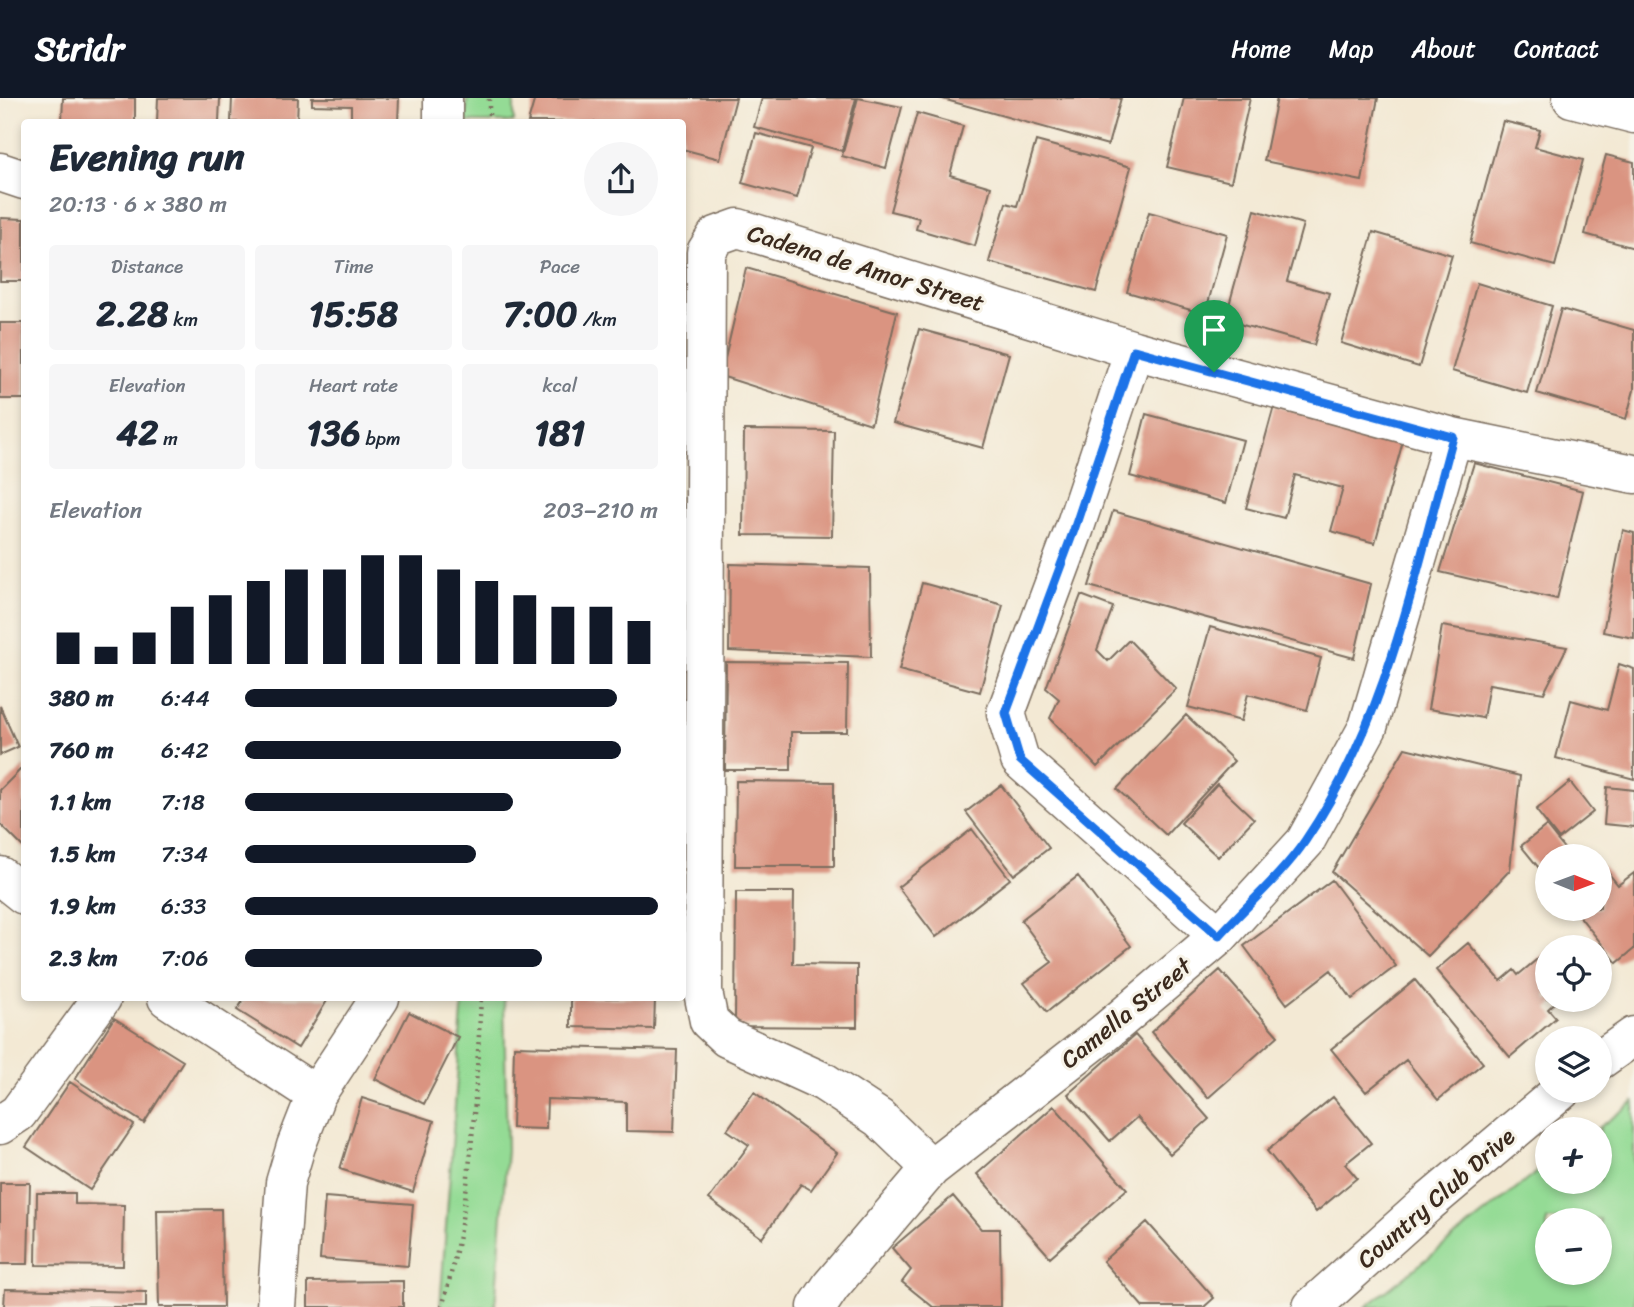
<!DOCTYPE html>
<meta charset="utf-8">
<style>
:root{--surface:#fff;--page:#f6f6f7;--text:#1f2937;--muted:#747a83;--accent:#111827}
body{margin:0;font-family:Sriracha,sans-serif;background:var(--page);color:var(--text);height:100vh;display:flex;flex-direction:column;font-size:26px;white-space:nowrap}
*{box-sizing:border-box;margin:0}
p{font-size:23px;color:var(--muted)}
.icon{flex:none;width:38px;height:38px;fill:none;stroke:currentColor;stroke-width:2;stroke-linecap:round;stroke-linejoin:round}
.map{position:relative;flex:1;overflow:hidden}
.sheet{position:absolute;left:21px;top:21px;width:665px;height:882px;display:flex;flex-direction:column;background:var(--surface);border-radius:7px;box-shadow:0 4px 10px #0003}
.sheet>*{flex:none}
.needle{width:46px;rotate:91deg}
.buttons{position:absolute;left:1535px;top:746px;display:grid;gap:14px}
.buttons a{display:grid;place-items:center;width:77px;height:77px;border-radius:50%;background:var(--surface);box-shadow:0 4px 10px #0003;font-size:35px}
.pin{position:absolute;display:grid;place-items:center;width:60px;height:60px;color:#fff;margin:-72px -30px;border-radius:50% 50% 50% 0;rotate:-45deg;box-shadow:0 0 7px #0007}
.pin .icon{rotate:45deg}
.round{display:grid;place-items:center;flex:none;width:74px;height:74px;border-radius:37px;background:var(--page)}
.headline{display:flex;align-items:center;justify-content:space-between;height:119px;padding:0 28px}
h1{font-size:38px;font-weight:700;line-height:52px}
.metrics{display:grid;grid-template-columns:repeat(3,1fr);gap:10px;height:119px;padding:7px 28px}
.metrics div{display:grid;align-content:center;border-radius:7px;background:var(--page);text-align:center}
.metrics b{font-size:35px;font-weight:700}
.metrics small{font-size:19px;font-weight:400}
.metrics p{font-size:19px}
.chart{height:196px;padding:14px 28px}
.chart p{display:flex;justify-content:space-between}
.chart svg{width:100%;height:126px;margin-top:7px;stroke:var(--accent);stroke-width:6}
ul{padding:0 28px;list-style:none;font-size:23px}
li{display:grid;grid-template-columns:112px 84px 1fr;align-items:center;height:52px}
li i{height:18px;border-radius:9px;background:var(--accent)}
header{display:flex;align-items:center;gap:42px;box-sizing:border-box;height:98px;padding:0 35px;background:var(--accent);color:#fff}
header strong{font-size:33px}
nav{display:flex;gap:38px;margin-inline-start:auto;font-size:24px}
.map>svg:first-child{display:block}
</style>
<header>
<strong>Stridr</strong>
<nav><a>Home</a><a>Map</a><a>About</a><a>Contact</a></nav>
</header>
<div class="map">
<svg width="1634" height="1209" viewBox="0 0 1634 1209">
<rect width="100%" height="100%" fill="#f7f3e8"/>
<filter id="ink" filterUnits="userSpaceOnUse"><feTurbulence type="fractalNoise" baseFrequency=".0143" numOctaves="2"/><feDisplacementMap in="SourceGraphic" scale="14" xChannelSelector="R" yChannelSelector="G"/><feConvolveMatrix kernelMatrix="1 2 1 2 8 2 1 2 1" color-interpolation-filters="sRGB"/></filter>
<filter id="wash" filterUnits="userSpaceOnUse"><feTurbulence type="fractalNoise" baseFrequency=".00686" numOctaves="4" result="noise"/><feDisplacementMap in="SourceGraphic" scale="28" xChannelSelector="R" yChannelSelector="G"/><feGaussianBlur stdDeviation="1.57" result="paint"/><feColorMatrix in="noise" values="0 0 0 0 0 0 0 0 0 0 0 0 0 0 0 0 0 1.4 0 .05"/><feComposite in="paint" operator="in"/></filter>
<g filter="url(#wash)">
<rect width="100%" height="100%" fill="#f3e9d4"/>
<path fill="#94db95" stroke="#68825a" stroke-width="2" fill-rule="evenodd" d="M467,0H514V24H466Z
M463,900H504L507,1052L495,1209H440Z
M1634,1004V1209H1366L1547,1066V1083H1600V1031H1597ZM1547,1122H1600V1174H1547Z"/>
<g id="blocks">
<path fill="#da9481" d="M63,0H135V24H62Z
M158,0H220L219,24H157Z
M232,0H298L297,24H231Z
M312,0H399L398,24H351V8L312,7Z
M535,0H736L720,61L682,51V24H528Z
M762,0H856L842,53L754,29Z
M858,0L902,9L886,70L842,58Z
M939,0H1121L1108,47Z
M1184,0H1250L1231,84L1167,69Z
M1277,0H1378L1362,83L1264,63Z
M917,15L963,28L950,77L991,89L975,148L916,131L919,120L890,113Z
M1503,23L1540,32L1535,49L1583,62L1555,168L1470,145Z
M756,35L811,50L797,100L742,85Z
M1036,43L1131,69L1096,194L989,164L1006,105L1017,108Z
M1606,57L1634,64V150L1585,136Z
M1255,112L1303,126L1287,183L1329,195L1314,247L1225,222Z
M1149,114L1227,136L1205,216L1127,194Z
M1,120L24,121V183H0Z
M1373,134L1452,157L1419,269L1341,245Z
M746,170L897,214L871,326L721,278Z
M1477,185L1552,208L1527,295L1452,273Z
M1561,211L1634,232V292L1626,321L1537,295Z
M0,225H24V301H0Z
M919,231L1009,256L983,350L893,325Z
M1274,308L1403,343L1375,445L1331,433L1343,390L1295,377L1284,420L1246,410Z
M1146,316L1243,342L1226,405L1130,378Z
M744,332L834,333L832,438L743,437Z
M1474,365L1583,393L1557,501L1440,474Z
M1113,413L1371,486L1354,560L1089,488Z
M1623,432L1634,435V540L1603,534Z
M730,466L870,470L871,559L729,553Z
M922,485L1003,507L980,594L899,572Z
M1081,497L1113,509L1097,552L1108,563L1129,542L1176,591L1097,669L1050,620L1059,601L1046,590Z
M1442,528L1567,549L1544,595L1489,586L1483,620L1428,611Z
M1210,529L1321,560L1307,612L1248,596L1241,623L1188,609Z
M726,564L848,565L847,634H791V672H725Z
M1619,566L1634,571V681L1556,660L1571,602L1607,612Z
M0,608L18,649L0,657Z
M1186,617L1234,663L1166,737L1117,691Z
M1405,650L1520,678L1510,772L1428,858L1332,774Z
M24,668V750L0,726V692Z
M736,683L834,684V768H735Z
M1570,684L1593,714L1559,741L1536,712Z
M1217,686L1254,721L1218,759L1181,725Z
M1001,687L1049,750L1014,777L966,714Z
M1607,689L1634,692V729L1604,726Z
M1546,728L1570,758H1547V780L1521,748Z
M972,731L1010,781L936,839L898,789Z
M1602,767L1618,787L1634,775V851L1617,865L1573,810H1600Z
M1078,778L1131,848L1047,914L1024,885L1052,864L1021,822Z
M1332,782L1396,868L1352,901L1331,872L1287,906L1244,848Z
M736,794H794L793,866L857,867V929L735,928Z
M1468,845L1501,883L1514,872L1518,877L1547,853V901H1559L1548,911L1556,920L1510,959L1436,872Z
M1220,872L1278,938L1208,1000L1151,934Z
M1415,882L1483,965L1438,1002L1406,962L1366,994L1331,951Z
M245,900H325L328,901L298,950L237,912Z
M571,900H655L654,931L571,929Z
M409,914L458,939L424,1006L375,981Z
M114,920L183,963L144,1025L75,981Z
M1135,937L1209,1021L1170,1056L1137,1019L1110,1043L1068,996Z
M514,948L677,952L674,1034L626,1033V1004L547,1001L546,1031L512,1030Z
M70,984L134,1027L90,1092L26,1049Z
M754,994L837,1055L811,1092L801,1086L762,1140L709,1101L749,1047L727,1032Z
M1333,999L1371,1045L1345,1066L1357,1080L1316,1114L1267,1053Z
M362,1000L434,1023L413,1094L340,1071Z
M1054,1008L1127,1091L1050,1159L977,1076Z
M0,1085H30L28,1166H0Z
M37,1095H75V1106L124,1107L123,1168L36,1167Z
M953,1098L981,1131H1000L1001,1209H933L902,1184L911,1172L892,1150Z
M325,1099L413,1106L408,1168L320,1161Z
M221,1111L223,1209H159L157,1112Z
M1147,1124L1214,1200L1204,1209H1143L1103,1163Z
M403,1183V1209H308V1184Z
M5,1191L146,1194V1209H4Z"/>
</g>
</g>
<g filter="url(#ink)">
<use href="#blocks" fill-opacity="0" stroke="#7b6d5e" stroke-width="2"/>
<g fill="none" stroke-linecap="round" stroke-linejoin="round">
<g stroke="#7b6d5e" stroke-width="41">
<path id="minor" d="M1572,0L1634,16
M443,24V0
M0,74L24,82
M1134,252L1074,432L1006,615L1020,662L1219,838
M0,778L24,797
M167,900L316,997
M1600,962L1634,938
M0,1027L18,1015L102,900
M931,1070L879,1020L824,984L727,940L709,923L703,894L706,154L716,138L738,130L1134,252L1453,339L1634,376
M276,1209L285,1085L296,1048L316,997L380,900
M817,1209L831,1188L931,1070L1103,936L1219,838L1305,744L1368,629L1453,339
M1312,1209L1429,1104L1562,992"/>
</g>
<path stroke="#7b6d5e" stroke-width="4.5" stroke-dasharray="2 5" stroke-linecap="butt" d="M489,24V0
M442,1209C472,1108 475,1004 481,900"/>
<use href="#minor" stroke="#fff" stroke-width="38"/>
</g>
</g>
<g fill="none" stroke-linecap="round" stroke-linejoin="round" filter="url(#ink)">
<g stroke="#fff" stroke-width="14">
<path id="route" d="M1134,252L1453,339C1415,476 1387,623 1305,743C1282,777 1247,807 1219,838L1020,662L1006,615L1074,432Z"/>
</g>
<use href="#route" stroke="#1a73e8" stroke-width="9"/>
</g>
<g text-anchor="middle" stroke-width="6" stroke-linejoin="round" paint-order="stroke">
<g font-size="24" fill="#3b2a1e" stroke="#f7f3e8">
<text transform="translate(866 170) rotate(17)" y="8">Cadena de Amor Street</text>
<text transform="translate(1126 915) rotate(-39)" y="8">Camella Street</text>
<text transform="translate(1436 1100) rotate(-41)" y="8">Country Club Drive</text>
</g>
</g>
</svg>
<div class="buttons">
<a><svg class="needle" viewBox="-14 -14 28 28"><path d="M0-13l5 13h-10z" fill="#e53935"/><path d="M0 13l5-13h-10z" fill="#747a83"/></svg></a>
<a><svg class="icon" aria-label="locate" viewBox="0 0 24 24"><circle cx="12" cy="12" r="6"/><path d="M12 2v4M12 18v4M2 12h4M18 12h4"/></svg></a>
<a><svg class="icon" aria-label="layers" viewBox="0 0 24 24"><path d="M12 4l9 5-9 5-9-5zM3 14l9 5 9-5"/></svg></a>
<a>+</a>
<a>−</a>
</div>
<div class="pin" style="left:1214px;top:274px;background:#1e9e55"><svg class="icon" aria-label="arrive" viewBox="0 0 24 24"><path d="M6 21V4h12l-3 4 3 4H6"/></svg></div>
<section class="sheet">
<div class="headline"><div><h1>Evening run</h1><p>20:13 · 6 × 380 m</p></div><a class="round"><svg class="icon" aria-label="share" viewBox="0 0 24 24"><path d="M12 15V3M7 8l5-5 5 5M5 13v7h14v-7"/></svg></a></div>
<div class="metrics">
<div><p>Distance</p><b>2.28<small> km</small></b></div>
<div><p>Time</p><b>15:58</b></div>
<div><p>Pace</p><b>7:00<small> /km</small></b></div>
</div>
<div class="metrics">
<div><p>Elevation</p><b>42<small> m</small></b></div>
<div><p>Heart rate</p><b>136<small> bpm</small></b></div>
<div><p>kcal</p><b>181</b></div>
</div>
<div class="chart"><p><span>Elevation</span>203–210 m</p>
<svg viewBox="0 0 160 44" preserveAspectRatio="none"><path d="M5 44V33M15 44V38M25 44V33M35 44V24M45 44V20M55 44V15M65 44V11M75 44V11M85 44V6M95 44V6M105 44V11M115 44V15M125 44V20M135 44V24M145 44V24M155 44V29"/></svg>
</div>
<ul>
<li><b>380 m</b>6:44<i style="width:90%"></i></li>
<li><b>760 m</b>6:42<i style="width:91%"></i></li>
<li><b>1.1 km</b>7:18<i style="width:65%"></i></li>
<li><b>1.5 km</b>7:34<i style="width:56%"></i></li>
<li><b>1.9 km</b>6:33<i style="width:100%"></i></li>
<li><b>2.3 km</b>7:06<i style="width:72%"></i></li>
</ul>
</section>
</div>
